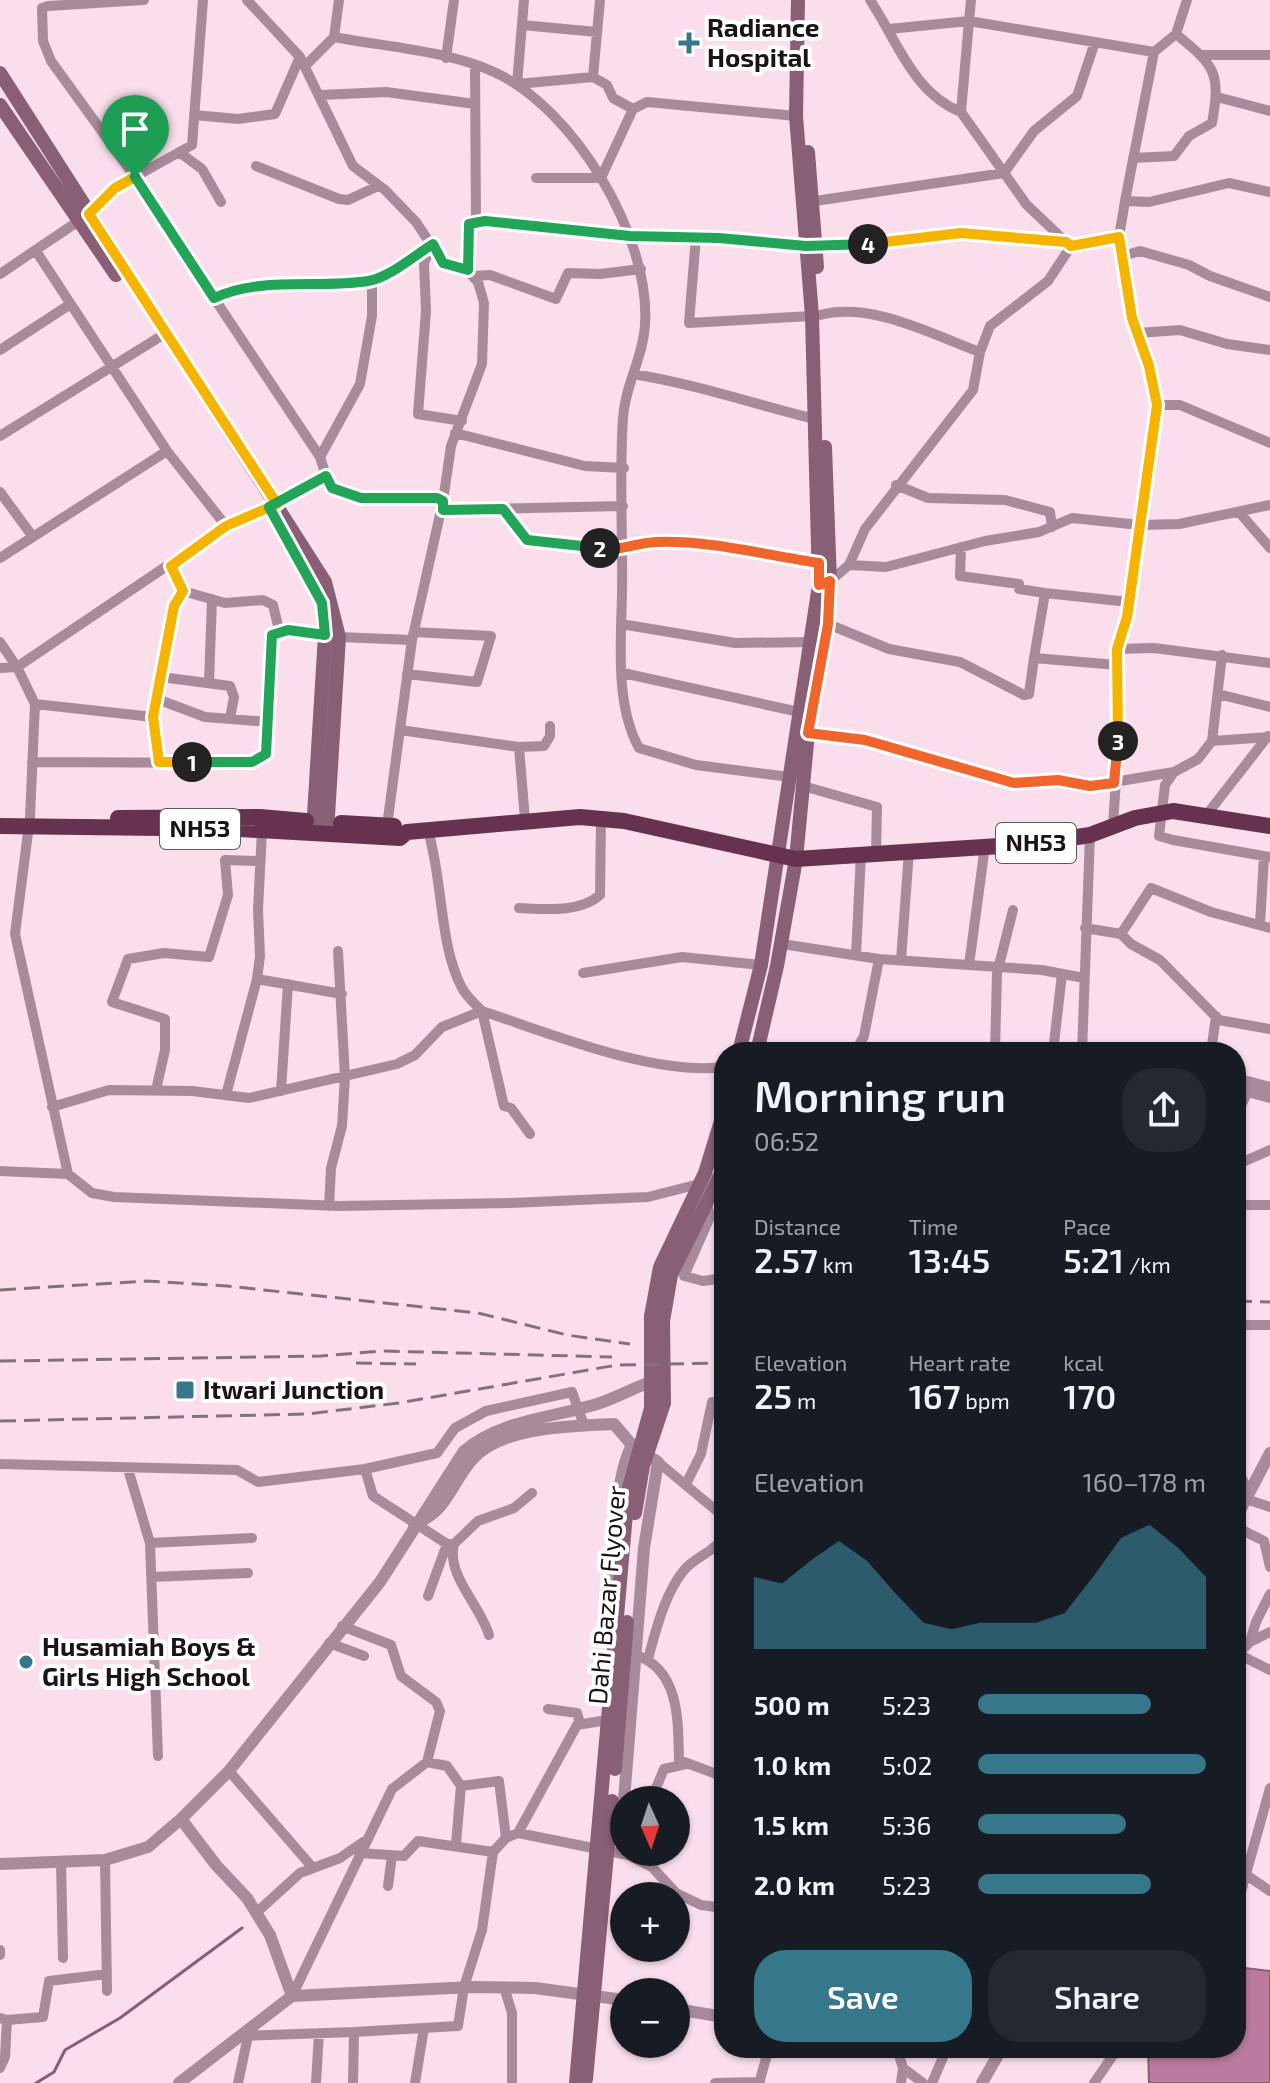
<!DOCTYPE html>
<meta charset="utf-8">
<style>
:root{--surface:#171b24;--page:#242831;--text:#f1f3f6;--muted:#9ea1a6;--accent:#36778a}
body{margin:0;font-family:"Exo 2",sans-serif;background:var(--page);color:var(--text);height:100vh;display:flex;flex-direction:column;font-size:30px;white-space:nowrap}
*{box-sizing:border-box;margin:0}
p{font-size:26px;color:var(--muted)}
.icon{flex:none;width:44px;height:44px;fill:none;stroke:currentColor;stroke-width:2;stroke-linecap:round;stroke-linejoin:round}
.map{position:relative;flex:1;overflow:hidden}
.drawer{position:absolute;left:714px;top:1042px;width:532px;height:1016px;display:flex;flex-direction:column;background:var(--surface);border-radius:32px;box-shadow:0 2px 6px #0004}
.drawer>*{flex:none}
.needle{width:52px;rotate:177deg}
.fabs{position:absolute;left:610px;top:1786px;display:grid;gap:16px}
.fabs a{display:grid;place-items:center;width:80px;height:80px;border-radius:50%;background:var(--surface);box-shadow:0 2px 6px #0004;font-size:40px}
.pin{position:absolute;display:grid;place-items:center;width:68px;height:68px;color:#fff;margin:-82px -34px;border-radius:50% 50% 50% 0;rotate:-45deg;box-shadow:0 0 8px #0007}
.pin .icon{rotate:45deg}
.km{position:absolute;width:40px;height:40px;margin:-20px;border-radius:50%;background:#222;color:#fff;font-size:22px;line-height:40px;text-align:center}
.round{display:grid;place-items:center;flex:none;width:84px;height:84px;border-radius:32px;background:var(--page)}
.summary{display:flex;align-items:center;justify-content:space-between;height:136px;padding:0 40px}
h1{font-size:44px;font-weight:600;line-height:60px}
.metrics{display:grid;grid-template-columns:repeat(3,1fr);gap:12px;height:136px;padding:8px 40px}
.metrics div{display:grid;align-content:center}
.metrics b{font-size:34px;font-weight:600}
.metrics small{font-size:22px;font-weight:400}
.metrics p{font-size:22px}
.chart{height:224px;padding:16px 40px}
.chart p{display:flex;justify-content:space-between}
.chart svg{width:100%;height:144px;margin-top:8px;fill:var(--accent);opacity:.7}
.primary-button{display:flex;gap:16px;margin-top:auto;padding:16px 40px}
.primary-button a{flex:1;height:92px;border-radius:32px;background:var(--accent);color:#fff;font-size:32px;font-weight:600;line-height:92px;text-align:center}
.primary-button a+a{background:var(--page);color:var(--text)}
ul{padding:0 40px;list-style:none;font-size:26px}
li{display:grid;grid-template-columns:128px 96px 1fr;align-items:center;height:60px}
li i{height:20px;border-radius:10px;background:var(--accent)}
.map>svg:first-child{display:block}
</style>
<div class="map">
<svg width="1270" height="2083" viewBox="0 0 1270 2083">
<rect width="100%" height="100%" fill="#fadeec"/>
<path fill="#bb7b9e" stroke="#8b5c76" stroke-width="2" d="M1236,1967L1270,1971V2083H1149L1148,2048H1236Z"/>
<g fill="none" stroke-linecap="round" stroke-linejoin="round">
<path stroke="#8b5c76" stroke-width="3" d="M36,2083L54,2072L65,2050L120,2018L242,1928"/>
<path stroke="#a88b9a" stroke-width="10" d="M144,0L48,6L42,8L43,41L51,61L135,177L214,298
M247,0L300,57L353,166L385,190L416,222L443,263L464,267L478,282L484,303L482,364L451,446L443,501
M524,0L517,84L593,77L607,85L613,98L633,109
M870,0C897,40 913,93 961,112L969,21L1154,52L1125,201
M522,25L597,32
M889,29L969,21L971,0
M334,37L339,0
M1154,52L1176,34L1187,0
M1202,55H1270
M446,58L454,0
M305,66L334,37C386,47 445,50 494,72C574,108 651,237 645,325C643,358 625,385 623,418C619,476 623,536 622,594C621,642 615,705 639,748L696,765L790,777
M475,66L476,223
M593,77L600,0
M321,95L386,92L475,104
M1217,97L1270,111
M961,112L1026,204L1066,242
M194,115L238,119L275,114L300,57
M179,152L202,169L221,202
M1133,158L1174,156L1189,136L1212,123C1221,72 1215,66 1176,34
M256,166L339,199L348,200L378,186
M536,178H601L633,109L647,102L796,116
M815,201L1004,173L1034,131L1077,96L1095,42
M696,237L689,323L812,316
M1119,237L1125,201L1149,202L1229,183L1270,192
M432,245L424,263L426,311L418,414L462,421
M36,251L167,451L226,526
M1120,257L1140,251L1189,265L1210,276L1270,297
M468,270L469,224L485,221L630,236L719,238L806,246L903,241L961,233L1066,242
M0,274L89,214L115,188L192,145L203,0
M474,276L490,275L556,299L568,273L600,274L641,269
M820,315C871,301 933,335 980,352
M1138,333L1180,330L1227,344L1270,350
M0,350L69,305
M633,374C695,384 754,404 815,419
M1157,405H1180L1270,443
M455,433L585,466L624,468
M0,436L158,338
M320,457L214,298C259,276 323,284 372,281
M326,476L320,457L360,384L372,316V281L433,244
M896,485L928,498L1005,500L1050,512L1052,527
M0,492L33,537
M503,509L527,540L623,551L654,542L735,548L819,563
M443,510L623,506
M1239,512L1270,548
M961,547L960,576L1019,584V589L1045,593L1034,658L1117,665
M0,558L167,451
M849,565L886,567L985,541L1039,532L1072,518L1140,525L1179,524L1270,505
M171,566L183,591L225,603L263,600L273,605L279,630
M830,581L849,565L865,529L973,390L980,352L990,326L1048,281L1071,246L1119,237L1132,318L1149,366L1157,405L1127,617L1117,649L1120,720L1113,825
M1045,593L1129,602
M621,624L735,643L810,642
M828,624L889,649L960,662L1024,695L1029,694L1034,658
M339,637L412,640L387,826
M0,642L17,667L35,704L30,817L15,934L68,1174L0,1171
M1117,649L1154,648L1270,663
M0,668L17,667L226,526L277,504L326,476C341,510 405,498 437,498L443,501L412,640
M623,673L799,712
M407,674L477,682L491,636L414,632
M161,677L230,686L234,697L230,718
M209,683L212,599
M1218,694L1270,707
M157,699L205,717L269,722
M35,704L153,717
M400,730L519,747
M808,733L865,740L1014,783L1058,780L1090,786L1174,772
M1270,737L1212,741L1198,759L1174,772L1165,785L1159,836L1173,840L1270,857
M1212,741L1222,655
M32,762L239,763L261,759L268,748L272,635L288,630L325,635
M159,762L153,717L174,606L183,591
M803,786L877,807L876,853
M1208,813L1268,736
M525,820L519,747L544,746L550,736V726
M262,830L258,910L260,956L257,979L342,994
M519,908C545,909 580,913 600,895L601,819
M1260,924L1264,857
M1085,928L1121,934L1131,944L1160,960L1219,1020L1270,1029
M1121,934L1151,888L1211,912L1270,928
M782,944L879,959L864,1036L855,1052
M856,955L861,854
M879,959L969,965L985,846
M901,960L909,851
M969,965L1042,970L1084,978
M583,973L682,957L761,965
M482,1011C549,1033 654,1076 724,1067
M482,1011L504,1106L511,1108L530,1134
M995,1052L997,973L1013,910
M1053,1052L1062,974
M1082,1052L1090,835
M1211,1052L1216,1016
M156,1090L165,1050V1019L112,1002L128,959L164,953L209,957L228,895L225,860L260,861
M281,1091L288,984
M226,1095L257,979
M52,1107L109,1090L192,1091L249,1098L397,1064L415,1055L442,1027L482,1011C475,1004 466,996 462,988C439,945 443,879 428,831
M1236,1116L1248,1091
M1236,1165L1270,1150
M68,1174L92,1193L114,1197L339,1206L511,1203L648,1197L699,1184
M707,1203L710,1217L684,1276L703,1281L724,1278
M1248,1205H1270
M329,1206L331,1168L342,1126L345,1077L338,951
M1236,1325H1270
M658,1462L724,1517
M0,1464L237,1470L258,1482L365,1469L437,1453L455,1428L486,1411L572,1392L584,1425
M1236,1465L1245,1485L1246,1499L1270,1507
M128,1469L150,1543L158,1756
M365,1469L373,1496L447,1544H454L478,1521L514,1508L532,1493
M686,1484L701,1454L712,1402
M1236,1527L1264,1541L1270,1567
M150,1543L252,1538
M454,1544C446,1575 480,1605 489,1635
M152,1577L248,1573
M428,1596L447,1544
M342,1626L391,1645L401,1676L436,1702L440,1711L427,1762
M1250,1642L1256,1622L1270,1594
M329,1643L364,1656
M636,1655C680,1670 678,1721 679,1760L724,1777
M1240,1655L1270,1670
M1236,1656L1250,1642L1270,1632
M648,1659C656,1630 665,1592 685,1569C697,1556 714,1552 724,1537
M548,1709L577,1713L580,1723
M229,1771L313,1868
M461,1786L499,1781L506,1838
M651,1800L664,1769L686,1764
M518,1833L577,1725L601,1721
M359,1853L404,1856L418,1841L493,1852
M105,1860L107,1991
M61,1862L63,1958
M1236,1868L1270,1891
M388,1886L392,1856
M1236,1910L1270,1788
M256,1913L300,1873L340,1858L363,1842
M0,1950V1955
M504,1987L512,2013V2083
M292,1996L392,1789L427,1762L447,1766L461,1786L456,1844
M0,2018L7,2020L5,2057L0,2068
M7,2020L43,2017L49,1981L107,1974
M354,2032L458,2026L464,1987L482,1930L493,1852L506,1838L518,1833L628,1855L652,1867L676,1893L701,1905L724,1908
M241,2036L354,2032L353,2083
M897,2048L903,2068
M238,2083L248,2036
M316,2083L319,2033
M415,2083L424,2028
M715,2083L760,2082
M759,2083L769,2048
M901,2083L903,2068L923,2083
M932,2083L947,2048
M1094,2083L1118,2048"/>
<path stroke="#a88b9a" stroke-width="12" d="M1236,1079L1270,1088
M1236,1088L1270,1097
M1236,1518L1270,1453
M414,1524C447,1512 450,1486 471,1461C499,1426 573,1426 614,1424L632,1445L658,1462L644,1548L624,1800L610,1819
M611,1607C614,1565 613,1480 632,1445
M181,1819L216,1865L247,1898L270,1935L292,1996
M0,1864L105,1860L148,1847L181,1819L229,1771L380,1582L464,1451C502,1419 554,1418 600,1403C620,1396 639,1385 659,1379
M676,2009L724,2017
M179,2083L292,1996L472,1987L535,1988L624,2000
M982,2083L1002,2048"/>
<path stroke="#885f75" stroke-width="14" d="M0,73L325,582L339,637L327,832
M0,105L116,275
M808,152L817,267
M298,554L322,603L325,635L313,832
M739,1052L761,965L819,585L812,316L796,116L798,0
M757,1052L777,966L796,859L808,733L828,624L830,581L825,447
M635,1513L643,1466L664,1403L663,1321L671,1275L724,1167
M615,1769L627,1622
M586,2079L612,1801
M576,2083L628,1491L651,1408V1316L660,1267L705,1173L724,1111"/>
<path stroke="#663250" stroke-width="16" d="M118,818L260,817L306,821
M341,823L394,826
M0,826L240,829L400,838L407,832L580,817L624,821L796,859L1032,844L1090,835L1135,818L1173,811L1270,826"/>
<path stroke="#84727b" stroke-width="3" stroke-dasharray="16 8" stroke-linecap="butt" d="M0,1290L147,1281L227,1286L478,1313L567,1335L630,1344
M1236,1301L1270,1302
M0,1361L321,1356L383,1351L612,1357
M356,1363L416,1364
M0,1421L307,1414L399,1403L617,1365L724,1363"/>
</g>
<g fill="none" stroke-linecap="round" stroke-linejoin="round">
<g stroke="#fff" stroke-width="16">
<path id="split-1" d="M135,177L115,188L89,214L277,504L226,526L171,566L183,591L174,606L153,717L159,762H192"/>
</g>
<g stroke="#fff" stroke-width="16">
<path id="split-2" d="M192,762H252L266,754L272,635L288,630L325,635L322,603L269,507L326,476L332,488L361,498H437L443,501V510L503,509L527,540L600,548"/>
</g>
<g stroke="#fff" stroke-width="16">
<path id="split-3" d="M600,548C625,551 634,543 656,542C710,540 765,555 819,563V585L830,581L828,624L808,733L865,740L1014,783L1058,780L1090,786L1114,783L1118,741"/>
</g>
<g stroke="#fff" stroke-width="16">
<path id="split-4" d="M868,244L961,233L1066,242L1071,246L1119,237L1132,318L1149,366L1157,405L1127,617L1117,649L1118,741"/>
</g>
<g stroke="#fff" stroke-width="16">
<path id="split-5" d="M135,177L214,298C261,276 318,289 368,281C389,278 415,255 433,244L443,263L468,270L469,224L485,221L630,236L719,238L806,246L868,244"/>
</g>
<use href="#split-1" stroke="#f5b400" stroke-width="10"/>
<use href="#split-2" stroke="#22a559" stroke-width="10"/>
<use href="#split-3" stroke="#f0652b" stroke-width="10"/>
<use href="#split-4" stroke="#f5b400" stroke-width="10"/>
<use href="#split-5" stroke="#22a559" stroke-width="10"/>
</g>
<g fill="#36778a" stroke="#fff" stroke-width="3">
<path d="M685 31h8v8h8v8h-8v8h-8v-8h-8v-8h8z"/>
<rect x="175" y="1380" width="20" height="20" rx="4"/>
<circle cx="26" cy="1662" r="8"/>
</g>
<g text-anchor="middle" stroke-width="8" stroke-linejoin="round" paint-order="stroke">
<g fill="#fff" stroke="#605a5d" stroke-width="2">
<rect x="160" y="809" width="80" height="40" rx="6"/>
<rect x="996" y="823" width="80" height="40" rx="6"/>
</g>
<g font-size="24" font-weight="bold" fill="#1c1318">
<text x="200" y="837">NH53</text>
<text x="1036" y="851">NH53</text>
</g>
<g font-size="26" font-weight="bold" fill="#1c1318" stroke="#fff" text-anchor="start">
<text x="707" y="37">Radiance<tspan x="707" dy="30">Hospital</tspan></text>
<text x="203" y="1399">Itwari Junction</text>
<text x="42" y="1656">Husamiah Boys &amp;<tspan x="42" dy="30">Girls High School</tspan></text>
</g>
<g font-size="26" fill="#1c1318" stroke="#fff">
<text transform="translate(607 1595) rotate(-85)" y="9">Dahi Bazar Flyover</text>
</g>
</g>
</svg>
<div class="fabs">
<a><svg class="needle" viewBox="-14 -14 28 28"><path d="M0-13l5 13h-10z" fill="#e53935"/><path d="M0 13l5-13h-10z" fill="#9ea1a6"/></svg></a>
<a>+</a>
<a>−</a>
</div>
<div class="pin" style="left:135px;top:177px;background:#1e9e55"><svg class="icon" aria-label="arrive" viewBox="0 0 24 24"><path d="M6 21V4h12l-3 4 3 4H6"/></svg></div>
<b class="km" style="left:192px;top:762px">1</b>
<b class="km" style="left:600px;top:548px">2</b>
<b class="km" style="left:1118px;top:741px">3</b>
<b class="km" style="left:868px;top:244px">4</b>
<section class="drawer">
<div class="summary"><div><h1>Morning run</h1><p>06:52</p></div><a class="round"><svg class="icon" aria-label="share" viewBox="0 0 24 24"><path d="M12 15V3M7 8l5-5 5 5M5 13v7h14v-7"/></svg></a></div>
<div class="metrics">
<div><p>Distance</p><b>2.57<small> km</small></b></div>
<div><p>Time</p><b>13:45</b></div>
<div><p>Pace</p><b>5:21<small> /km</small></b></div>
</div>
<div class="metrics">
<div><p>Elevation</p><b>25<small> m</small></b></div>
<div><p>Heart rate</p><b>167<small> bpm</small></b></div>
<div><p>kcal</p><b>170</b></div>
</div>
<div class="chart"><p><span>Elevation</span>160–178 m</p>
<svg viewBox="0 0 160 44" preserveAspectRatio="none"><path d="M0 44V22L10 24L20 17L30 11L40 17L50 27L60 36L70 38L80 36L90 36L100 36L110 33L120 22L130 10L140 6L150 13L160 22V44z"/></svg>
</div>
<ul>
<li><b>500 m</b>5:23<i style="width:76%"></i></li>
<li><b>1.0 km</b>5:02<i style="width:100%"></i></li>
<li><b>1.5 km</b>5:36<i style="width:65%"></i></li>
<li><b>2.0 km</b>5:23<i style="width:76%"></i></li>
</ul>
<div class="primary-button"><a>Save</a><a>Share</a></div>
</section>
</div>
